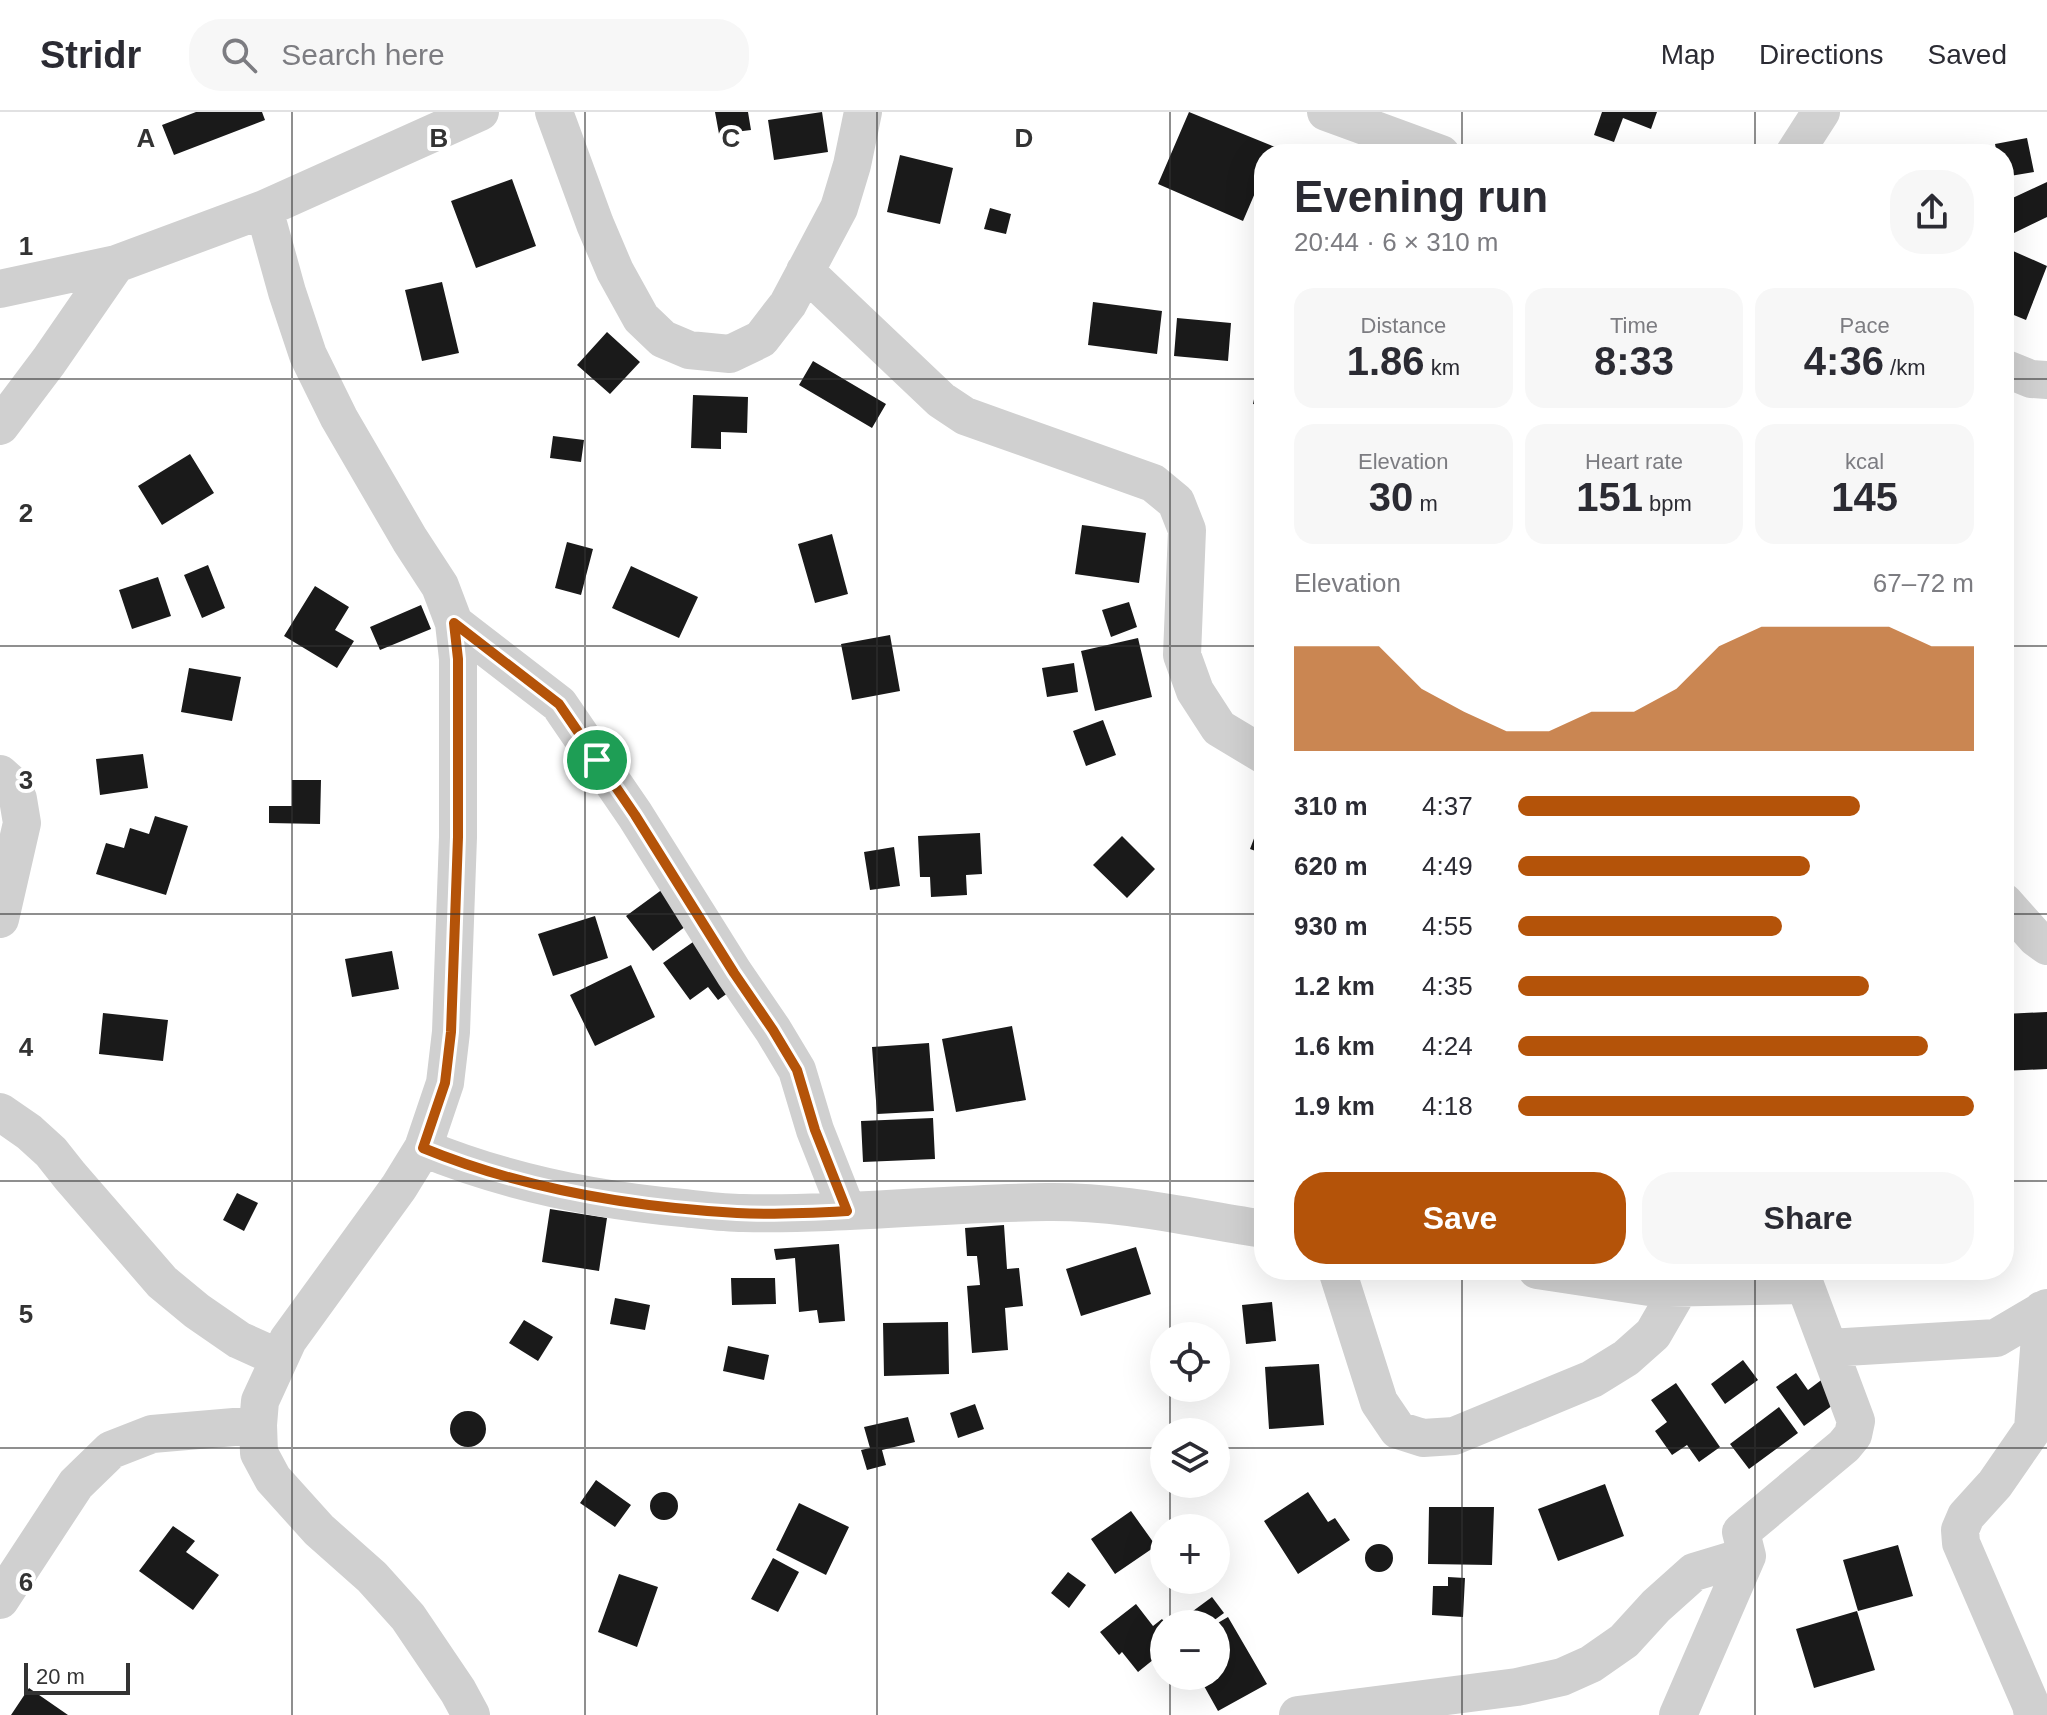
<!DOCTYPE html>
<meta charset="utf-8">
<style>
:root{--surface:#fff;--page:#f7f7f7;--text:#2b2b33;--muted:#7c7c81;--line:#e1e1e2;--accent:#b45309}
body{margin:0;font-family:Helvetica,sans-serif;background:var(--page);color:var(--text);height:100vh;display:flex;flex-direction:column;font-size:30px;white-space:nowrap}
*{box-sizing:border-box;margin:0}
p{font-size:26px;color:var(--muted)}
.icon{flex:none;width:44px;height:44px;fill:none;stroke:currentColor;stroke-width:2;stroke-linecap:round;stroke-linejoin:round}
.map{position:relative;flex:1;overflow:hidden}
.panel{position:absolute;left:1254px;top:32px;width:760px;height:1136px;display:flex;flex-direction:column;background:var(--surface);border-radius:32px;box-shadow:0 8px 32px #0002}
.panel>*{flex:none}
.controls{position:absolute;left:1150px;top:1210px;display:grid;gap:16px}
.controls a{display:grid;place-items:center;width:80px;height:80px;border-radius:50%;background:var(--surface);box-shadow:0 8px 32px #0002;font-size:40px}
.scale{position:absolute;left:24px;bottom:20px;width:106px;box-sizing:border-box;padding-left:8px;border:4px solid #333;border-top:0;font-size:22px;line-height:28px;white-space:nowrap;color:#333;-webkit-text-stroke:6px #fff;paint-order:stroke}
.pin{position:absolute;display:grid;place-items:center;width:68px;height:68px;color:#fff;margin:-34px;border:4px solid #fff;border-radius:50%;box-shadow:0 2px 8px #0007}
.round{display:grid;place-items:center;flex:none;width:84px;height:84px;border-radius:32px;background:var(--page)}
.overview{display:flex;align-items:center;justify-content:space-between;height:136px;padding:0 40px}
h1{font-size:44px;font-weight:700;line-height:60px}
.figures{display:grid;grid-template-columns:repeat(3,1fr);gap:12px;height:136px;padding:8px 40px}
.figures div{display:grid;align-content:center;border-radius:20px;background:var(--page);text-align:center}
.figures b{font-size:40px;font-weight:700}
.figures small{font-size:22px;font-weight:400}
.figures p{font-size:22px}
.chart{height:224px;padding:16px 40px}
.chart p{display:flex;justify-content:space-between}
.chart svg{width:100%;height:144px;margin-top:8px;fill:var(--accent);opacity:.7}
.button{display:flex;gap:16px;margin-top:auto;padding:16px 40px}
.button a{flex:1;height:92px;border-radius:32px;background:var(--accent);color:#fff;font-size:32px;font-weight:700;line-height:92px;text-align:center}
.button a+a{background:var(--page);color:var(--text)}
ul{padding:0 40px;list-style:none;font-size:26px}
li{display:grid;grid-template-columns:128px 96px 1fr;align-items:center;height:60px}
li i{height:20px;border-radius:10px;background:var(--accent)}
header{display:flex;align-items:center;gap:48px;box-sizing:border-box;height:112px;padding:0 40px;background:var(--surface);border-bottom:2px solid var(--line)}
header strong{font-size:38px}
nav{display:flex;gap:44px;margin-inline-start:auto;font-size:28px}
.search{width:560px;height:72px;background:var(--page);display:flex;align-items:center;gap:20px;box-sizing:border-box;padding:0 28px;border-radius:32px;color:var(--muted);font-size:30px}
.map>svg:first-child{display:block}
</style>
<header>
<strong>Stridr</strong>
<div class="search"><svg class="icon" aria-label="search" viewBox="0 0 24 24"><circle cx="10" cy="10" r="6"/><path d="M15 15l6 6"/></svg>Search here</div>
<nav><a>Map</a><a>Directions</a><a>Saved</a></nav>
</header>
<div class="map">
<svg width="2047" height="1603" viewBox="0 0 2047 1603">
<rect width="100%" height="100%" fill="#fff"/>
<path fill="#1a1a1a" d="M196,0H262L265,8L174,43L162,13Z
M715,0H748L751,18L719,22Z
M822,0L828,40L774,48L768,8Z
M1189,0L1275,35L1272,42H1264V60L1243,109L1158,72Z
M1602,0H1657L1651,17L1623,6L1614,30L1594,23Z
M2027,26L2034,60L2004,65V42H1997L1995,32Z
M900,43L953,56L940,112L887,100Z
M512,67L536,134L476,156L451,89Z
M2047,70V105L2014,121L2004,101V90Z
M990,96L1011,102L1006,122L984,117Z
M2004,135L2047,154L2026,208L2004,199Z
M442,170L459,241L422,249L405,178Z
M1093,190L1162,199L1157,242L1088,233Z
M1177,206L1231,211L1228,249L1174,244Z
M607,220L640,250L610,282L577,253Z
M813,249L886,292L872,316L799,273Z
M1261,254L1264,255V294L1253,292Z
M693,283L748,285L747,321L721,320V337L691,336Z
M553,324L584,328L581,350L550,346Z
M190,342L214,381L162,413L138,374Z
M1082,413L1146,421L1139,471L1075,462Z
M832,422L848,482L815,491L798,432Z
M567,430L593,437L581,483L555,476Z
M208,453L225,496L202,506L184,463Z
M631,454L698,485L679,526L612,496Z
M158,465L171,504L132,517L119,478Z
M315,474L349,495L335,518L354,529L337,556L284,524Z
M1129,490L1137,515L1111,525L1102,498Z
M421,493L431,517L380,538L370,515Z
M890,523L900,579L852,588L841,532Z
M1138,526L1152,585L1095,599L1081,539Z
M1074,551L1078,580L1047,585L1042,556Z
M189,556L241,565L232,609L181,600Z
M1103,608L1116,643L1086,654L1073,619Z
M143,642L148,676L100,683L96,647Z
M292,668H321L320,712L269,711V694H292Z
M1264,700V742L1250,737Z
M155,704L188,714L166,783L96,762L106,731L124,736L130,716L149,722Z
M980,721L982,762L966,763L967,783L931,785L930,765H920L918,724Z
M1122,724L1155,757L1127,786L1093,753Z
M894,735L900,774L870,778L864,740Z
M667,774L694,808L653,839L626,804Z
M595,804L608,846L553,864L538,822Z
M703,823L739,873L718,888L708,875L690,888L663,851Z
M392,839L399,877L352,885L345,847Z
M631,853L655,905L595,934L570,883Z
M2047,900V957L2004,959V902Z
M103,901L168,908L163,949L99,942Z
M1012,914L1026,988L956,1000L942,927Z
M929,931L934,999L877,1002L872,935Z
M933,1006L935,1047L863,1050L861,1009Z
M237,1081L258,1091L244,1119L223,1108Z
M550,1097L607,1106L599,1159L542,1150Z
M1004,1113L1007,1157L1019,1156L1023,1194L1005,1196L1008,1238L972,1241L967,1174L980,1173L977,1144H967L965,1116Z
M839,1132L845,1209L819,1211L817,1198L799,1200L795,1146L776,1148L774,1137Z
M1136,1135L1151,1182L1081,1204L1066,1157Z
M731,1166H775L776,1192L732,1193Z
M615,1186L650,1193L645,1218L610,1212Z
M1272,1190L1276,1229L1246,1232L1242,1193Z
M524,1208L553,1225L538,1249L509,1231Z
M948,1210L949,1262L884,1264L883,1211Z
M728,1234L769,1243L764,1268L723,1259Z
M1743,1248L1758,1268L1725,1292L1711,1272Z
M1319,1252L1324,1313L1269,1317L1265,1255Z
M1796,1261L1808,1278L1824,1266L1840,1288L1804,1314L1776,1275Z
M1676,1271L1720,1335L1699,1350L1687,1333L1672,1343L1655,1319L1667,1310L1651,1288Z
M975,1292L984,1317L958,1326L950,1301Z
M1779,1295L1798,1321L1749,1357L1730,1332Z
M450 1317a18 18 0 1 1 36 0a18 18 0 1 1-36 0Z
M908,1305L915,1330L882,1338L886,1353L867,1358L861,1338L870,1336L864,1315Z
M596,1368L631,1393L615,1415L580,1391Z
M1605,1372L1624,1424L1558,1449L1538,1397Z
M650 1394a14 14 0 1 1 28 0a14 14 0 1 1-28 0Z
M1308,1380L1328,1410L1335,1406L1350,1428L1298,1462L1264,1409Z
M799,1391L849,1415L826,1463L776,1438Z
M1429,1395H1494L1492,1453L1428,1452Z
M1131,1399L1156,1434L1115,1462L1091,1427Z
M173,1414L195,1429L186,1440L219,1463L193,1498L139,1459Z
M1365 1446a14 14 0 1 1 28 0a14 14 0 1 1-28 0Z
M1898,1433L1913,1484L1858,1499L1843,1448Z
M773,1446L799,1460L778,1500L751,1487Z
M1068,1460L1086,1473L1069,1496L1051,1481Z
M619,1462L658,1475L637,1535L598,1520Z
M1448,1465L1465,1466L1463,1505L1432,1503L1433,1474H1448Z
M1212,1485L1224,1501L1209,1512H1202L1193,1499Z
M1136,1492L1153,1514L1162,1507L1166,1512H1164V1539L1138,1560L1122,1540L1119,1543L1100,1520Z
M1857,1499L1875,1558L1814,1576L1796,1517Z
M1228,1505L1267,1572L1218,1599L1199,1565L1190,1570L1186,1564H1216V1512Z
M29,1576L68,1603H11Z"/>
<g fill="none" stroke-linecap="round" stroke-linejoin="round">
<path stroke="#d0d0d0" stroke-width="38" d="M554,0L595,112L615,159L641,206L663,227L689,238L730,242L761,227L788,192L839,96L852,53L863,0
M1326,0L1441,42
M1794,42L1821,0
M264,97L287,180L308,243L339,306L410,428L440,474L454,511L458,547V725L451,920L445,971L423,1036L399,1075L288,1228L260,1289L258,1313L259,1341L273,1367L319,1418L372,1465L408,1505L458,1579L471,1603
M805,159L941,288L965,304L1153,371L1176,390L1187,418L1182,543L1195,579L1219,616L1264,643
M0,177L116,152
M2004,256L2031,267L2047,268
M0,314L49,249L116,152L264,97L480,0
M454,511L559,592L635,703L734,861L773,918L797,958L815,1018L847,1099
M0,662L9,670L18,687L22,711L0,807
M2004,790L2036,826L2047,834
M0,1000L29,1020L51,1040L70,1064L162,1170L197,1199L239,1228L279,1246
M423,1036C506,1070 594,1088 683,1096C703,1098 723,1101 743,1101C845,1103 946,1091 1047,1090C1121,1089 1192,1106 1264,1117
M1337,1158L1379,1290L1398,1318L1423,1326L1454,1324L1592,1267L1626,1246L1653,1222L1679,1177
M1537,1158L1656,1176L1805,1173
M1829,1236L1996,1226L2047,1196
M0,1488L76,1372L111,1338L152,1322L258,1313
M1298,1603L1517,1575L1562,1565L1591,1552L1624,1529L1656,1494L1694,1460L1747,1444
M1678,1603L1747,1444L1741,1420L1844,1334L1853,1323L1856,1309L1805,1173L1801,1158
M2033,1603L2031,1593L1961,1431L1960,1418L1966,1404L1995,1372L2033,1317L2042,1198"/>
</g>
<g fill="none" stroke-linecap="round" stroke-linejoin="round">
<g stroke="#fff" stroke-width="16">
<path id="route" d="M454,511L559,592L635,703L734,861L773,918L797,958L815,1018L847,1099C811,1101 774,1103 737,1101C630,1095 523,1077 423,1036L445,971L451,920L458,725V547Z"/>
</g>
<use href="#route" stroke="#b45309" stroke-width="10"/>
</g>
<path fill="none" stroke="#333" stroke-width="2" stroke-opacity="0.55" d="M292,0V1603M585,0V1603M877,0V1603M1170,0V1224M1462,0V42M1755,0V42M0,267H1264M2004,267H2047M0,534H1264M2004,534H2047M0,802H1264M2004,802H2047M0,1069H1264M2004,1069H2047M1462,1158V1603M1755,1158V1603M1170,1276V1320M0,1336H1164M1216,1336H2047M1170,1372V1416M1170,1468V1512M1170,1564V1603"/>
<g font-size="26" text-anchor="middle" font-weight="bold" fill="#333" stroke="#fff" stroke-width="8" stroke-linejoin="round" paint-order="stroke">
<text x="146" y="35">A</text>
<text x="439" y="35">B</text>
<text x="731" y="35">C</text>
<text x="1024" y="35">D</text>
<text x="26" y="143">1</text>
<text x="26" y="410">2</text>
<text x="26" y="677">3</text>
<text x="26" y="944">4</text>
<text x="26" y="1211">5</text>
<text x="26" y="1479">6</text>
</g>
</svg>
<div class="controls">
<a><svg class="icon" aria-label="locate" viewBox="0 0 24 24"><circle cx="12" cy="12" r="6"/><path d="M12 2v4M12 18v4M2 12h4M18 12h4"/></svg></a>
<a><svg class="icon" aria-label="layers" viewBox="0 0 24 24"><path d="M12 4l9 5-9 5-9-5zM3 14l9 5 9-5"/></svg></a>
<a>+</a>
<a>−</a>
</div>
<div class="scale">20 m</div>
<div class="pin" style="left:597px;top:648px;background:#1e9e55"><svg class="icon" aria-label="arrive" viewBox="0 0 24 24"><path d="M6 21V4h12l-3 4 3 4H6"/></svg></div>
<section class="panel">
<div class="overview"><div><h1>Evening run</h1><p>20:44 · 6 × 310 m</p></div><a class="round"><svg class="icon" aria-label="share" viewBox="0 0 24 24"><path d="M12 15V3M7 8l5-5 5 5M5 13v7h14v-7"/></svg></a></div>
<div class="figures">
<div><p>Distance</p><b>1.86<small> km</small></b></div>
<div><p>Time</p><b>8:33</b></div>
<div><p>Pace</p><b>4:36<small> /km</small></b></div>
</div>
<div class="figures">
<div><p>Elevation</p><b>30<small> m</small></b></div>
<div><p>Heart rate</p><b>151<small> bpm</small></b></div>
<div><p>kcal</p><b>145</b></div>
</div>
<div class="chart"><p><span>Elevation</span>67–72 m</p>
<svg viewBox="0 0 160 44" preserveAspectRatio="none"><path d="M0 44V12L10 12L20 12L30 25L40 32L50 38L60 38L70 32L80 32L90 25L100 12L110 6L120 6L130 6L140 6L150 12L160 12V44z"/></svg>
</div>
<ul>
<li><b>310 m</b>4:37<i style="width:75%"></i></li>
<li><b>620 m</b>4:49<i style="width:64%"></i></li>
<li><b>930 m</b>4:55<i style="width:58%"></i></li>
<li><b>1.2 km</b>4:35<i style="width:77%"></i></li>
<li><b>1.6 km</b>4:24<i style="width:90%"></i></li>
<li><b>1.9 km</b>4:18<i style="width:100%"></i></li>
</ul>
<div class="button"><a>Save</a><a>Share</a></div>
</section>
</div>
